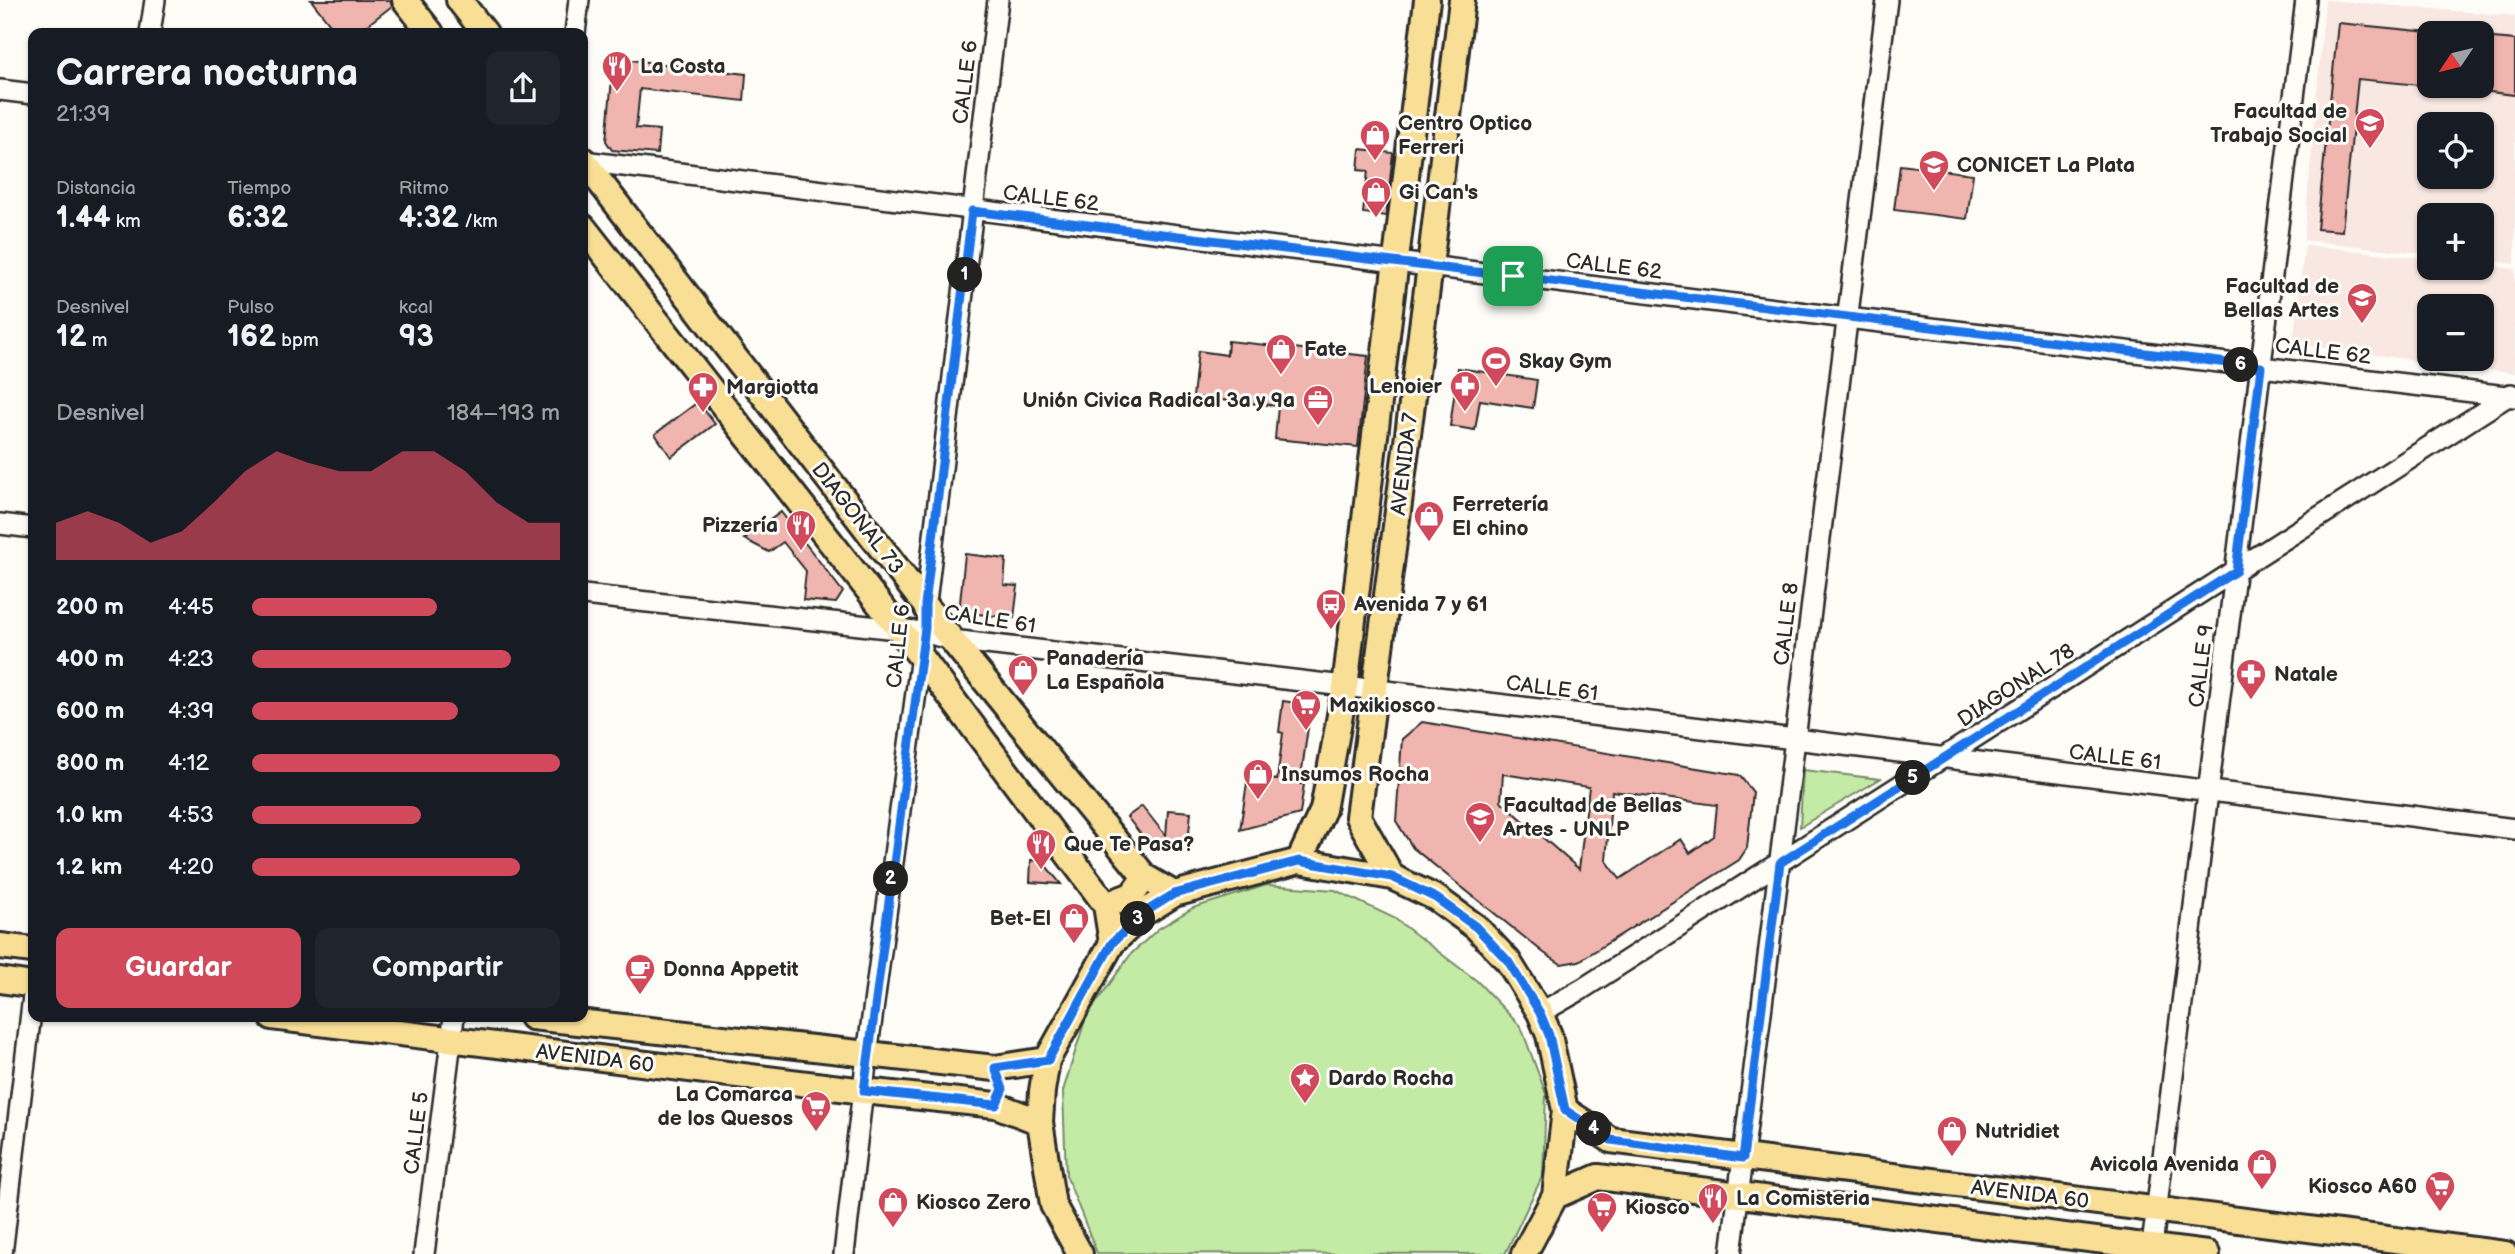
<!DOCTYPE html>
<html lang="es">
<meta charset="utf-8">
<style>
:root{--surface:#171b24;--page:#20242c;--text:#f1f3f6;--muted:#9ea1a6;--accent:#d1495b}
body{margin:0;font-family:"Balsamiq Sans",sans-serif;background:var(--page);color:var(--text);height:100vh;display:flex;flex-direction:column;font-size:26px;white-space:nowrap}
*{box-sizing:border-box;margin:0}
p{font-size:23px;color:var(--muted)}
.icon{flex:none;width:38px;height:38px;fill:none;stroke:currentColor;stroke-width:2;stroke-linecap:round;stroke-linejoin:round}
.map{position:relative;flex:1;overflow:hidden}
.sheet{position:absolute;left:28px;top:28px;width:560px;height:994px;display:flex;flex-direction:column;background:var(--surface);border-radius:14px;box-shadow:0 2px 5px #0004}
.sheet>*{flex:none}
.needle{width:46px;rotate:235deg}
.controls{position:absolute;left:2417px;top:21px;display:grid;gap:14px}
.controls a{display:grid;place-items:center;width:77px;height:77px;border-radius:14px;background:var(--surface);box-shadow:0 2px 5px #0004;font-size:35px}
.pin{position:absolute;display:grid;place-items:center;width:60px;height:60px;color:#fff;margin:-30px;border-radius:14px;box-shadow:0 4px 10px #0006}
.km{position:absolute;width:35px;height:35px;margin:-18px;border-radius:50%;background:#222;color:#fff;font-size:19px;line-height:35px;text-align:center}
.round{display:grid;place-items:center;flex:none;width:74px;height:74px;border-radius:14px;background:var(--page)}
.overview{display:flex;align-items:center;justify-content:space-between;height:119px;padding:0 28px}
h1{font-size:38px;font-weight:800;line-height:52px}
.stats{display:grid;grid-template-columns:repeat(3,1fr);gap:10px;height:119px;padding:7px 28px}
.stats div{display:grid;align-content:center}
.stats b{font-size:30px;font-weight:800}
.stats small{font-size:19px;font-weight:400}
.stats p{font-size:19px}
.chart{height:196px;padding:14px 28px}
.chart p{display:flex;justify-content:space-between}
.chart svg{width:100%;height:126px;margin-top:7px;fill:var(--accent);opacity:.7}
.primary-button{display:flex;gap:14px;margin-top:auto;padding:14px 28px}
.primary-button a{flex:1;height:80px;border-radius:14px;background:var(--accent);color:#fff;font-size:28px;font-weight:800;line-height:80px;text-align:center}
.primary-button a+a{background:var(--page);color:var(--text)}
ul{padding:0 28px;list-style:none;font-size:23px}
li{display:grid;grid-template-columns:112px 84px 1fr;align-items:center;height:52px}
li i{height:18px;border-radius:9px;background:var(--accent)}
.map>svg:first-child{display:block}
</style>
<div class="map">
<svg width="2515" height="1254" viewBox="0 0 2515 1254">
<rect width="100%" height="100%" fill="#fdfcf7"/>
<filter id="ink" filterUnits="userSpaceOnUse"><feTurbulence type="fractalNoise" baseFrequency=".0143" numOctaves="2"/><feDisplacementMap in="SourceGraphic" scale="14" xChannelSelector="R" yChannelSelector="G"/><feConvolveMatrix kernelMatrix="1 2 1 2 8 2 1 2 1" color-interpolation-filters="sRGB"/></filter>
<g filter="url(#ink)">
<path fill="#f9e7e1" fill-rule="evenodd" d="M2325,0L2515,16V264L2482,260V215H2429V254L2304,240ZM2429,33H2482V86H2429ZM2429,124H2482V177H2429Z
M2305,245L2429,259V268H2482V265L2515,269V373L2293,344ZM2429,306H2482V359H2429Z"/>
<path fill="#c4eba6" stroke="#788b68" stroke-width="2" d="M1803,770L1880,779L1800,827Z
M1267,885L1335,890L1394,918L1477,981L1521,1027L1546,1094L1543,1175L1505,1254L1097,1253L1066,1175L1063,1091L1086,1017L1131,954L1158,929L1193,908Z"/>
<path fill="#f0b5ae" stroke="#2b2b2b" stroke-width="2" fill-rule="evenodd" d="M311,0H390L392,6L357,33H337Z
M2338,23L2429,32V86L2358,79L2342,231L2317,229Z
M2482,37L2515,40V95L2482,91Z
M614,58L746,74L744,101L640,89L636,128L659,130L657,154L612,150L606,141Z
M1360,149L1393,153L1386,216L1363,213L1368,171L1358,170Z
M1900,165L1973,174L1967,219L1894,210Z
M1228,341L1368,356L1358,447L1275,439L1278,406L1193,397L1198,351L1227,355Z
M1458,368L1537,380L1533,408L1480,400L1475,430L1450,426Z
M698,402L715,424L671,457L655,434Z
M781,512L843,592L836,603L803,600L806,571L783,542L769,552L744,539Z
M965,554L1006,559L1004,585L1018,586L1014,618L959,612Z
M1283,701L1302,704L1310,713L1300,784H1304L1300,814L1240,830L1248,776L1277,780L1283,733L1279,732Z
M1422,722L1739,775L1753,792L1747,848L1739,860L1579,961L1561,964L1544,953L1413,848L1396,821L1402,739ZM1503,774L1589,787L1579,869L1501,801ZM1612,791L1717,805L1714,836L1690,853L1681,839L1620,879L1606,860Z
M1142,806L1166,836L1168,810L1191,812L1188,843L1154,851L1127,817Z
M1031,860L1042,861L1061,884L1030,882Z"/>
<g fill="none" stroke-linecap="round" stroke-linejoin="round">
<g stroke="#2b2b2b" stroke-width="24">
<path id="minor" d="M150,33L155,0
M575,33L579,0
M0,90L33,94
M583,161L1847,318L2515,397
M0,524L33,528
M583,595L924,632L952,640L1795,739L2515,829
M925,611L998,0
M1540,1013L1582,989L2511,394
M2,1254L33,996
M424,1254L454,1017
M844,1254L867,1055L922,648
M1731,1254L1887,0
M2151,1254L2306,0"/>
</g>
<g stroke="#2b2b2b" stroke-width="30">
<path id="major" d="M405,0L431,33
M459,0L485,33
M583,160L952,640L1145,877L1174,894
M583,227L921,657L1106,905L1112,943
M1299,861L1323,810L1345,687L1427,0
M1392,877L1358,817L1430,266L1462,0
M1106,905L1132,895L1145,877
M0,946L33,950
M0,980L33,985
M272,1017L864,1091L996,1105L1040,1122
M532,1017L995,1068L1047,1060
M1565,1110L1611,1140L2505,1254
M1555,1196L1598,1177L2207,1254
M1080,1254L1053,1205L1040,1122L1042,1091L1047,1060L1112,943L1145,912L1174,894L1299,861L1392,877L1436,898L1476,927L1508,961L1540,1013L1549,1035L1565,1110L1555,1196L1524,1254"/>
</g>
<use href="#minor" stroke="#fdfcf7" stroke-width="19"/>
<use href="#major" stroke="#f9df96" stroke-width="24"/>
</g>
</g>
<g fill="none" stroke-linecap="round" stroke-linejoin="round" filter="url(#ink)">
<g stroke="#fff" stroke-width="14">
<path id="route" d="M972,211L2261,367L2236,571L1780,863L1743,1158L1611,1140L1565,1110L1549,1035L1540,1013L1508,961L1476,927L1436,898L1392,877L1299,861L1174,894L1145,912L1112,943L1048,1060L995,1068L1003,1089L996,1105L864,1091L925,628V605Z"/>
</g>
<use href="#route" stroke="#1a73e8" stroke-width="9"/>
</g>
<defs>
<g id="restaurant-pin" transform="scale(1.575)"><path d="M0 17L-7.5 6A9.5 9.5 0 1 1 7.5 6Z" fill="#d1495b" stroke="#fdfcf7"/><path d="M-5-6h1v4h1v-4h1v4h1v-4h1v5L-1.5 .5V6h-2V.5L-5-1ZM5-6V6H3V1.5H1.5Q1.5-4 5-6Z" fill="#fff"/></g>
<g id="university-pin" transform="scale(1.575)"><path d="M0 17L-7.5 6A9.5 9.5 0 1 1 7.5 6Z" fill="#d1495b" stroke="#fdfcf7"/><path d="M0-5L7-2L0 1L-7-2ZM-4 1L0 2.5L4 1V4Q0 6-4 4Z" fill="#fff"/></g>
<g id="shop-pin" transform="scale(1.575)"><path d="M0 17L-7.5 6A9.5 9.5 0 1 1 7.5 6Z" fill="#d1495b" stroke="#fdfcf7"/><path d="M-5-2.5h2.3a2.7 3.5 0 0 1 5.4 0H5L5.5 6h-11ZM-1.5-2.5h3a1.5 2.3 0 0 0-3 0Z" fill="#fff"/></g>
<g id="stadium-pin" transform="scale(1.575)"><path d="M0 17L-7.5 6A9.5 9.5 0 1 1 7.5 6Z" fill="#d1495b" stroke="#fdfcf7"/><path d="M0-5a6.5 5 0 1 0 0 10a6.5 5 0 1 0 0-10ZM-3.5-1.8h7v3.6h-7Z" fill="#fff"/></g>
<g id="pharmacy-pin" transform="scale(1.575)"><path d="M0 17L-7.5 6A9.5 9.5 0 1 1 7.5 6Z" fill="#d1495b" stroke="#fdfcf7"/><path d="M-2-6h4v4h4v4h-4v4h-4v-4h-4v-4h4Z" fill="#fff"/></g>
<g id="office-pin" transform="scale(1.575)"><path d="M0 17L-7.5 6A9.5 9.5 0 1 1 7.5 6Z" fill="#d1495b" stroke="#fdfcf7"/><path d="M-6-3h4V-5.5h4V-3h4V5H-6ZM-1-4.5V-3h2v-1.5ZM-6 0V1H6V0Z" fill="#fff"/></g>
<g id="bus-pin" transform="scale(1.575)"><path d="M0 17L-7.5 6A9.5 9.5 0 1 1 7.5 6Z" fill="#d1495b" stroke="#fdfcf7"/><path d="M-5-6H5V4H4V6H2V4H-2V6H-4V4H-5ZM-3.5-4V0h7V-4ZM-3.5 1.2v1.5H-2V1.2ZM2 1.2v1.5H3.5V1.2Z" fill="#fff"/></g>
<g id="supermarket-pin" transform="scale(1.575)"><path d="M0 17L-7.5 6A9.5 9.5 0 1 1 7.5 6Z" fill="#d1495b" stroke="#fdfcf7"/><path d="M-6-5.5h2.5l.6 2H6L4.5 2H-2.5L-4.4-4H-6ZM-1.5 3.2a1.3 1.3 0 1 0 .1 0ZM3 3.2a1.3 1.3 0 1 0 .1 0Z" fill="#fff"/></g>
<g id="cafe-pin" transform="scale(1.575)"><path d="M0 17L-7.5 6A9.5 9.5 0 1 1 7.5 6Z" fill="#d1495b" stroke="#fdfcf7"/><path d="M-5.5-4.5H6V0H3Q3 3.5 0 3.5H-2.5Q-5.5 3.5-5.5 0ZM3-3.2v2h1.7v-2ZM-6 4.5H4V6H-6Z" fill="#fff"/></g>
<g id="sight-pin" transform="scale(1.575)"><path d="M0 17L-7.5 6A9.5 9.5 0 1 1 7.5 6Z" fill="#d1495b" stroke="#fdfcf7"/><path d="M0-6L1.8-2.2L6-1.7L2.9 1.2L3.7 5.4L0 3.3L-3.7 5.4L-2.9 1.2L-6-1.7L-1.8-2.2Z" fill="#fff"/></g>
</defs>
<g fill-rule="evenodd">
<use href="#restaurant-pin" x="617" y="66"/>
<use href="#university-pin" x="2370" y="123"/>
<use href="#shop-pin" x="1375" y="135"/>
<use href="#university-pin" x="1934" y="165"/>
<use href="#shop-pin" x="1376" y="192"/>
<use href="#university-pin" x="2362" y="298"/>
<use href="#shop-pin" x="1281" y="349"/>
<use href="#stadium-pin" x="1496" y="361"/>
<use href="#pharmacy-pin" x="1465" y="386"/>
<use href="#pharmacy-pin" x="703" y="387"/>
<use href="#office-pin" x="1318" y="400"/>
<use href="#shop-pin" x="1429" y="516"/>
<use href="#restaurant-pin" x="801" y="525"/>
<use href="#bus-pin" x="1331" y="604"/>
<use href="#shop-pin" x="1023" y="670"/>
<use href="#pharmacy-pin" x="2251" y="674"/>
<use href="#supermarket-pin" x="1306" y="705"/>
<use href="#shop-pin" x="1258" y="774"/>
<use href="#university-pin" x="1480" y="817"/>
<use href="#restaurant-pin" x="1041" y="844"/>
<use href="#shop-pin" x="1074" y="918"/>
<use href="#cafe-pin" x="640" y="969"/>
<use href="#sight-pin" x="1305" y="1078"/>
<use href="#supermarket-pin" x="816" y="1106"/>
<use href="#shop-pin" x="1952" y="1131"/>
<use href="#shop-pin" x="2262" y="1164"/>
<use href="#supermarket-pin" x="2440" y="1186"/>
<use href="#restaurant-pin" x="1713" y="1198"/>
<use href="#shop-pin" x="893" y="1202"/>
<use href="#supermarket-pin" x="1602" y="1207"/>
</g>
<g text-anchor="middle" stroke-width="6" stroke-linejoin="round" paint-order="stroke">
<g font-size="21" font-weight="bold" fill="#2b2b2b" stroke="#fdfcf7" text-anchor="start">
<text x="640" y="73">La Costa</text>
<text x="2347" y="118" text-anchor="end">Facultad de<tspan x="2347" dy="24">Trabajo Social</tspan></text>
<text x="1398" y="130">Centro Optico<tspan x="1398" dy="24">Ferreri</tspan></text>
<text x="1957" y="172">CONICET La Plata</text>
<text x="1399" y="199">Gi Can's</text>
<text x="2339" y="293" text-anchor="end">Facultad de<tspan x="2339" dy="24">Bellas Artes</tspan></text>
<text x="1304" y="356">Fate</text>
<text x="1519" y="368">Skay Gym</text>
<text x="1442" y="393" text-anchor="end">Lenoier</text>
<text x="726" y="394">Margiotta</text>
<text x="1295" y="407" text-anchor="end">Unión Civica Radical 3a y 9a</text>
<text x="1452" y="511">Ferretería<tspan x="1452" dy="24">El chino</tspan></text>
<text x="778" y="532" text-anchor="end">Pizzería</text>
<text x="1354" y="611">Avenida 7 y 61</text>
<text x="1046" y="665">Panadería<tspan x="1046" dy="24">La Española</tspan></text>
<text x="2274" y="681">Natale</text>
<text x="1329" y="712">Maxikiosco</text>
<text x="1281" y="781">Insumos Rocha</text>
<text x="1503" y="812">Facultad de Bellas<tspan x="1503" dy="24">Artes - UNLP</tspan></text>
<text x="1064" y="851">Que Te Pasa?</text>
<text x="1051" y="925" text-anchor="end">Bet-El</text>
<text x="663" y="976">Donna Appetit</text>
<text x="1328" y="1085">Dardo Rocha</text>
<text x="793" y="1101" text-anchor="end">La Comarca<tspan x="793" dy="24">de los Quesos</tspan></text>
<text x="1975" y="1138">Nutridiet</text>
<text x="2239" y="1171" text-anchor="end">Avicola Avenida</text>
<text x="2417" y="1193" text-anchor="end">Kiosco A60</text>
<text x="1736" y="1205">La Comisteria</text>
<text x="916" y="1209">Kiosco Zero</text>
<text x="1625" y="1214">Kiosco</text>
</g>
<g font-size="21" fill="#2b2b2b" stroke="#fdfcf7">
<text transform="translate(965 82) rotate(-83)" y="7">CALLE 6</text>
<text transform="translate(1051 198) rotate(7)" y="7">CALLE 62</text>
<text transform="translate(1614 266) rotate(7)" y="7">CALLE 62</text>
<text transform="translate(2323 351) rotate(7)" y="7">CALLE 62</text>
<text transform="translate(1404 464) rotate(-83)" y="7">AVENIDA 7</text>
<text transform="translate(858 518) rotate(52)" y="7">DIAGONAL 73</text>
<text transform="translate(990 619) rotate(9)" y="7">CALLE 61</text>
<text transform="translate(1786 624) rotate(-83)" y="7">CALLE 8</text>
<text transform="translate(898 646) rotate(-84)" y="7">CALLE 6</text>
<text transform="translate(2201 666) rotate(-83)" y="7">CALLE 9</text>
<text transform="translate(2016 685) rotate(-33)" y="7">DIAGONAL 78</text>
<text transform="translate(1552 688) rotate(7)" y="7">CALLE 61</text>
<text transform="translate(2115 757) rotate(7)" y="7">CALLE 61</text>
<text transform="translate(595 1058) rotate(7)" y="7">AVENIDA 60</text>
<text transform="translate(416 1133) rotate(-83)" y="7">CALLE 5</text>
<text transform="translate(2030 1194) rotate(7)" y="7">AVENIDA 60</text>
</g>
</g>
</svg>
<div class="controls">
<a><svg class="needle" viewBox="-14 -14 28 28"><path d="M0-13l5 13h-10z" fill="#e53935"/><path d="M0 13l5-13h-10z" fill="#9ea1a6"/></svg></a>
<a><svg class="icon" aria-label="locate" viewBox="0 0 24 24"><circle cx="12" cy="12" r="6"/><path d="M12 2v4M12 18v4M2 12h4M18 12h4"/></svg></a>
<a>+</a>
<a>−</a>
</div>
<div class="pin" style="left:1513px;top:276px;background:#1e9e55"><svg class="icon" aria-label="arrive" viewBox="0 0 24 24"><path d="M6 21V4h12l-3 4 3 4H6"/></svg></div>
<b class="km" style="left:965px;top:275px">1</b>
<b class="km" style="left:891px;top:879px">2</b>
<b class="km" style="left:1138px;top:919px">3</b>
<b class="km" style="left:1594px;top:1129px">4</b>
<b class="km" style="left:1913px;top:778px">5</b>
<b class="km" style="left:2241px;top:365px">6</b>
<section class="sheet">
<div class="overview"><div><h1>Carrera nocturna</h1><p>21:39</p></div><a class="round"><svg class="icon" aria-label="share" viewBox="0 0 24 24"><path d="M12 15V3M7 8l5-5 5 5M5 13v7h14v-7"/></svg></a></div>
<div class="stats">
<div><p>Distancia</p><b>1.44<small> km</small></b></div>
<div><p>Tiempo</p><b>6:32</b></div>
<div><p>Ritmo</p><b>4:32<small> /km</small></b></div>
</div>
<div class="stats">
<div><p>Desnivel</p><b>12<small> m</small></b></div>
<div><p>Pulso</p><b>162<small> bpm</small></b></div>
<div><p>kcal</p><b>93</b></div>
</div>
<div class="chart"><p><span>Desnivel</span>184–193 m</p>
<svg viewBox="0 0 160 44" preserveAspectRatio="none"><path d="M0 44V31L10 27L20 31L30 38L40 34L50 24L60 13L70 6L80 10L90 13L100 13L110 6L120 6L130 13L140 24L150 31L160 31V44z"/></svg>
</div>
<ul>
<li><b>200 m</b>4:45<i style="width:60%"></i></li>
<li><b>400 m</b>4:23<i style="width:84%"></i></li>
<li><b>600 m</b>4:39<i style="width:67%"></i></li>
<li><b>800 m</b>4:12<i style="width:100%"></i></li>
<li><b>1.0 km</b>4:53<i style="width:55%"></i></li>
<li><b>1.2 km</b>4:20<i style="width:87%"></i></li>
</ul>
<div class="primary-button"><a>Guardar</a><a>Compartir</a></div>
</section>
</div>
